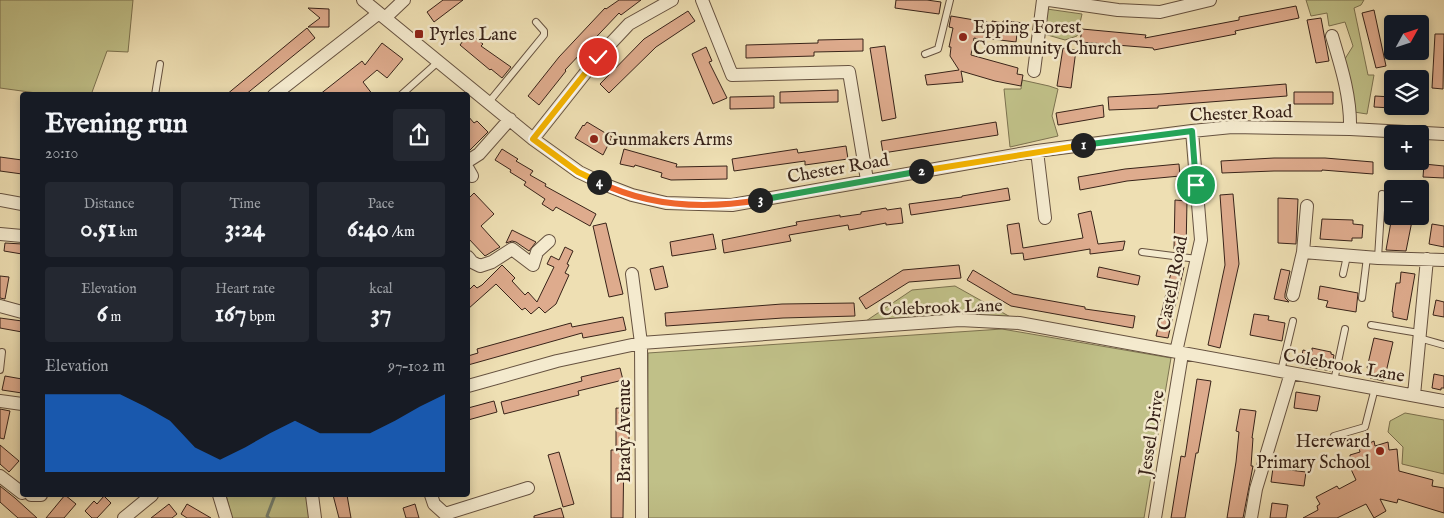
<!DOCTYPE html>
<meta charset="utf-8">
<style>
:root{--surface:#171b24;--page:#242831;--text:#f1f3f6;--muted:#9ea1a6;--accent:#1a73e8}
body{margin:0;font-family:"IM FELL English",serif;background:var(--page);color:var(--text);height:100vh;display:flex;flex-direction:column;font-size:19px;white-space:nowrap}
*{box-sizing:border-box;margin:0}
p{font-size:16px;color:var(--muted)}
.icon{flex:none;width:28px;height:28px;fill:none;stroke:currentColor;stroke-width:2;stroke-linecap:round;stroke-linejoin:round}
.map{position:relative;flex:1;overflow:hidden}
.panel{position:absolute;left:20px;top:92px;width:450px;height:405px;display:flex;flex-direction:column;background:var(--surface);border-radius:5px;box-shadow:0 2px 8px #0003}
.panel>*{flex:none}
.needle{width:32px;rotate:50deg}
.controls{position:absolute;left:1384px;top:15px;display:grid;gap:10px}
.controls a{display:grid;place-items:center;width:45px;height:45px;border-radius:5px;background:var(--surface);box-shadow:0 2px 8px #0003;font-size:25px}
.pin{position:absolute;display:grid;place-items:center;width:42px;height:42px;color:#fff;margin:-21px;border:2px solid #fff;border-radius:50%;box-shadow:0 1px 5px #0007}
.km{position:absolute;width:25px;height:25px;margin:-12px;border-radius:50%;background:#222;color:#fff;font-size:14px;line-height:25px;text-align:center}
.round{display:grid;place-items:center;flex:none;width:52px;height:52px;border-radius:5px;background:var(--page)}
.summary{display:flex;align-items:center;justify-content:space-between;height:85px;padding:0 25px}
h1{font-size:28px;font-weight:700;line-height:38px}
.metrics{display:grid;grid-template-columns:repeat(3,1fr);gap:8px;height:85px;padding:5px 25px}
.metrics div{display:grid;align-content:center;border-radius:5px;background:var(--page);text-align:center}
.metrics b{font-size:25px;font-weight:700}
.metrics small{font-size:14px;font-weight:400}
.metrics p{font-size:14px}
.chart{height:140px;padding:10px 25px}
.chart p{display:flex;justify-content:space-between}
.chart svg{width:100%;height:90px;margin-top:5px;fill:var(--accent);opacity:.7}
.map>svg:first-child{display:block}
</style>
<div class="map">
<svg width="1444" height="518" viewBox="0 0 1444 518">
<rect width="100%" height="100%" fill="#eedfb3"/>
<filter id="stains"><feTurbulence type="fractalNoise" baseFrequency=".004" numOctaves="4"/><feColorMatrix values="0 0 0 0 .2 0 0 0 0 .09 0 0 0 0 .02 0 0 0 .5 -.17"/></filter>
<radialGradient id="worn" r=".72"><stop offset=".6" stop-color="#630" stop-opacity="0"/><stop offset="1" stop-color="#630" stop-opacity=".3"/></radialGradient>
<path fill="#c0c088" stroke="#7c7250" d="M0,0H133L128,52L107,51L91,95H51L0,88Z
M1306,0H1364L1361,5L1354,8L1368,75H1374L1367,114L1354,112L1343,62L1353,46L1345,22L1329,26L1327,13L1311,16Z
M1047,9L1082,14L1077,36L1065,40L1044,34Z
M1022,80L1049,86L1058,89L1052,116L1058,136L1010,147L1004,89H1021Z
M955,286L1014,319L863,323L912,290Z
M1002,329L1171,358L1144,518H647L648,353Z
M1405,413L1444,420V474L1402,464L1403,447L1388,432L1390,421Z
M226,495H306L311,518H232Z"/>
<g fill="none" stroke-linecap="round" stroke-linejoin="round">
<path stroke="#737f6f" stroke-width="3" d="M269,518L267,516L275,495"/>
</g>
<path fill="#deab8d" stroke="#382319" d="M443,0H463L434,22L427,12Z
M619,0H641L621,15L619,13L565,70L566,71L539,105L528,96L559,57L605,8L606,9Z
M896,0H927L941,2L939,14L895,8Z
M1296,6L1299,18L1235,31L1236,34L1154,50L1153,48L1080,42L1082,29L1146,35L1145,38L1239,20V17Z
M308,8L329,9V27H308L320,18Z
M1374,10L1386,66L1376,68L1362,13Z
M688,11L695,21L656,47L609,93L600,84L644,39Z
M951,16L992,23V21L1003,23V21L1025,23V36L1017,34L1016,42L984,38V40L974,38L971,55L1018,68L1017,74L1023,75L1021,86L995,81L961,71L963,82L927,85L925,75L959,70L950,56L951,47H949L953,28L949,27Z
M1321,18L1329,61L1316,63L1307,20Z
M307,28L315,38L245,95H226Z
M469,33L483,44L481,46L511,67L502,78L491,69L490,70L460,45Z
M1435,34H1444L1443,89L1432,88Z
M863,39V51L814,52V56L746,58V45L818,43V40Z
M382,43L403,59L387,78L377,70L363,82L373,95H319L362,61L365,65Z
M885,46L896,118L882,121L870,48Z
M706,47L712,61L709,62L727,98L713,104L692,54Z
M1063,48L1076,50L1071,88L1057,86Z
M1286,84L1287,96L1158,106V108L1109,110L1108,97L1162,94Z
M838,90V102L780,103V92Z
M1294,92H1333V104H1294Z
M774,96V108L730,109V97Z
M1375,96L1392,97V108L1374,107Z
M1103,105L1104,117L1058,125L1056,113Z
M468,116L474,123L477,121L488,132L468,152Z
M587,122L612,137L603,155L575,138L583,125L584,126Z
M996,122L998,135L883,153L881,141Z
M846,146L848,159L805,165V161L734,171L732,159L797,149L798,153Z
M502,149L518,159L516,161L533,171L530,175L546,184L545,186L596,214L590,226L556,207L553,211L542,204L545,199L524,185L526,182L510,172L511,170L495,160Z
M624,149L677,164L676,167L727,166V179L671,180L661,177L662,173L635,165L634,167L620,164Z
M0,157L22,160V174L0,171Z
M1274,158H1325L1373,162V174L1322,170V171H1274L1222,173L1221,161Z
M1179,164L1180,176L1127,181L1080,190L1078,177L1125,169Z
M1424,164L1444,166V178L1423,177Z
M1008,188L1010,200L911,215L909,204L962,197V196Z
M474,193L494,214L481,226L500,247L485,256L468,238V199Z
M1233,194L1239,264L1220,348L1208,345L1225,265L1220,195Z
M1278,198L1298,199L1296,244L1278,243Z
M1175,200L1187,201L1186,250L1174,249Z
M886,208L887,210L901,208L903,223L886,225V223L849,230L848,225L789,235L791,241L724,253L722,240L797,225L796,222L840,215V217L861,214V212Z
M1091,211L1098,244L1125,241L1123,250L1090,254V249L1024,260L1023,253L1011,254L1007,225L1019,223L1023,248L1083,238L1078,214Z
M1392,216H1413L1406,251L1386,250Z
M1322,219L1353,220V224L1363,225L1362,238H1352V241L1320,239Z
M606,223L623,294L609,297L593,226Z
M1432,224L1444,226V247L1429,244Z
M512,230L536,242L529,251L516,242L512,241L506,243Z
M713,234L716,249L672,256L670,242Z
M5,243L22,244V254L4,251Z
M565,247L573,251L567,264L569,265L565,273L569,275L556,304L545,313L539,307L531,314L525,308L522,310L496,284L468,309V291L474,285L477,288L482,285L502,265L515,278L512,281L525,295L528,292L537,302L554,267L547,264L551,256L559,260Z
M1173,264L1184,267L1168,338L1156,336Z
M959,265L961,278L909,282L866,309L859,298L903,270Z
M663,266L668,287L655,290L650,269Z
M1099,267L1140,276L1138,285L1097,277Z
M1281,269L1290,271L1285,294V298L1289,302L1274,299Z
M973,270L1013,294L1085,307V309L1135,316L1133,328L1011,306L967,280Z
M1401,272L1415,274L1407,320L1393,317V312H1392L1396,283H1400Z
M0,276L9,277L5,299L0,298Z
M1320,286L1358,293L1356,312L1326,307L1328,301L1318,299Z
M1436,300L1444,302V317L1433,315Z
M854,303L855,316L783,318L666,326L665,313L782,304Z
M1254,314L1269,316L1268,320L1285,323L1282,341L1250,335Z
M623,317L626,330L583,338L582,333L468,365V356L478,353L477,349L571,323L572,327Z
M0,318L22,321V332L0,328Z
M1374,338L1393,342L1384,381L1370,378L1372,369L1367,368Z
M1312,348L1331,352V354L1334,355L1331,371L1300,365L1303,350L1312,352Z
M620,368L623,380L578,391L579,395L504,414L501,402L582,381L581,377Z
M1434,374L1444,376V388H1441V390L1432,388Z
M5,376L22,379V393L2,390Z
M1197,379L1211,381L1198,453H1196L1185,518H1171L1181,456L1185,457Z
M1296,392L1320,396L1317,411L1294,408Z
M494,401L497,412L468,420V408Z
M616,408L629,409V447H624L623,518H611V450H616Z
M0,409L10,411L4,439L0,438Z
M1240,409L1256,411L1252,438H1253L1251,466H1253L1243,518H1227L1236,462L1239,432L1236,431Z
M1374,441L1375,446L1388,442L1389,450L1397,449L1399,471L1433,480L1432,486L1444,488V513L1398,499L1397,503L1380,499L1386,511L1374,518L1366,504L1337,518H1303L1318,510L1317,506L1320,504L1316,497L1337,486L1339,489L1356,480L1350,467V455L1360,452L1359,448Z
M0,445L19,461L9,472L0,464Z
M559,452L574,504L563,507L548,455Z
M1273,468L1306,472L1304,486L1271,482Z
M0,486L15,498L37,518H18L0,502Z
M65,495L76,504L64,518H46Z
M333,495H347L351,518H339Z
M104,496L111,503L97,518H92L85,511L94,501L97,504Z
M1272,503L1288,505L1286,518H1270Z
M169,504L177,514L172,518H151Z
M187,504L211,518H187L181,514Z
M415,504L419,518H406L403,508Z
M561,508L564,518H534V516Z"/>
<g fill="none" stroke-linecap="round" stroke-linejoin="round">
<g stroke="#665240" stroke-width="8">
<path id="service" d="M925,54L938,49L950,0
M155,95L160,64
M401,95L438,62
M489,102L544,35V31L536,22
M1142,252L1197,259
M1378,258L1382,194
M1343,274L1347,256
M1362,298L1367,257
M1371,325L1419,333
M1419,338L1444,345
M0,370L2,352
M1281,371L1293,321
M1334,381L1345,329
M1334,436L1365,427L1375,388"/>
</g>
<g stroke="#665240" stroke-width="14">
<path id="minor" d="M363,0L533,139L579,172L606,185L632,195L666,203L732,205L1037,151L1192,131L1232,127L1350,129L1444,134
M702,0L732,75L849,72L867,180
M1049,0L1118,10L1160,12L1210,0
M385,18L404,0
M1332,36C1341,66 1351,97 1350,129
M1034,71L1043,0
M274,95L379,13
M533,139L598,57L629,24L672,0
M1037,151L1045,218
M468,161L479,154L510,119
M468,169L472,176
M0,200L22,204
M0,234L22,236
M1303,252L1378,258L1444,260
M468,257L472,262L480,266L492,262L512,249L533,265L537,252L549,241
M632,274L641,343L642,518
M1293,295L1303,252L1307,206
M0,306L22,312
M1176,352L1201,240L1192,131
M468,386L557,361L641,343L960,320L1019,323L1444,401
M1414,395L1427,259
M0,401L22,404
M0,476L22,493
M31,495H41
M219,495L226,518
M312,495L315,518
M431,495L434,504L445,514L528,488
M124,518L152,495
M1155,518L1182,354
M1251,518L1256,489L1291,373"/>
</g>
<use href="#service" stroke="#f4eace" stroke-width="6"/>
<use href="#minor" stroke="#f4eace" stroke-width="12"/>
</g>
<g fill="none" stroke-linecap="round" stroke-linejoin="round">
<g stroke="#fff" stroke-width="10">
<path id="split-1" d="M1083,145L1192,131L1196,185"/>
</g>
<g stroke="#fff" stroke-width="10">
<path id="split-2" d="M921,171L1083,145"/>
</g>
<g stroke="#fff" stroke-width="10">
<path id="split-3" d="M760,200L921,171"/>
</g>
<g stroke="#fff" stroke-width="10">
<path id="split-4" d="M599,182C649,207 706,209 760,200"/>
</g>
<g stroke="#fff" stroke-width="10">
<path id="split-5" d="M598,57L533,139L578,172L599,182"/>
</g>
<use href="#split-1" stroke="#22a559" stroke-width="6"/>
<use href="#split-2" stroke="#f5b400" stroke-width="6"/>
<use href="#split-3" stroke="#22a559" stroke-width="6"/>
<use href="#split-4" stroke="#f0652b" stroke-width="6"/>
<use href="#split-5" stroke="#f5b400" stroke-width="6"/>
</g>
<g fill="#8f2418" stroke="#f4eace" stroke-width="2">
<rect x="414" y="29" width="10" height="10" rx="2.5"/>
<circle cx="963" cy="37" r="5"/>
<circle cx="594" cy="139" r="5"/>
<circle cx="1380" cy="451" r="5"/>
</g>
<g text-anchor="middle" stroke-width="5" stroke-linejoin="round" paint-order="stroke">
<g font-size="18" fill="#382319" stroke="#f4eace" text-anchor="start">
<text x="973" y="33">Epping Forest<tspan x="973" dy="21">Community Church</tspan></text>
<text x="429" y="40">Pyrles Lane</text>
<text x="604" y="145">Gunmakers Arms</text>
<text x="1370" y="447" text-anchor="end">Hereward<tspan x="1370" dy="21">Primary School</tspan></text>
</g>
<g font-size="18" fill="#382319" stroke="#f4eace">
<text transform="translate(1241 113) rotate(-2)" y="6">Chester Road</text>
<text transform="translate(838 168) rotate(-10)" y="6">Chester Road</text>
<text transform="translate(1172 283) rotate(-79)" y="6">Castell Road</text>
<text transform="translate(941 307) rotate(-2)" y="6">Colebrook Lane</text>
<text transform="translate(1344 365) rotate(10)" y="6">Colebrook Lane</text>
<text transform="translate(624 431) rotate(-90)" y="6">Brady Avenue</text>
<text transform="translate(1151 433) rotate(-81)" y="6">Jessel Drive</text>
</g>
</g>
<rect width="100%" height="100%" filter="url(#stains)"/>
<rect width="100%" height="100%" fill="url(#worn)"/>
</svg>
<div class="controls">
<a><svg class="needle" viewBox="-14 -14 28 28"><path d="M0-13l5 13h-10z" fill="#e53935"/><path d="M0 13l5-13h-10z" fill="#9ea1a6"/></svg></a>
<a><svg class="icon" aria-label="layers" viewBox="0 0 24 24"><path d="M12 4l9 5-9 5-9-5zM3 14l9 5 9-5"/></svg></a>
<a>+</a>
<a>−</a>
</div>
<div class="pin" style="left:1196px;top:185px;background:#1e9e55"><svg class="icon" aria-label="arrive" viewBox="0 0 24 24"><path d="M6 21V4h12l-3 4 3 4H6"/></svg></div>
<div class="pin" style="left:598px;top:57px;background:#d93025"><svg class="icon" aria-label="check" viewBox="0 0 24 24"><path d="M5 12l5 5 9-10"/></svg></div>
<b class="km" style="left:1083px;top:145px">1</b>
<b class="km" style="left:921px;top:171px">2</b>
<b class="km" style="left:760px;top:200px">3</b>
<b class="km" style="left:599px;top:182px">4</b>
<section class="panel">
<div class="summary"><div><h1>Evening run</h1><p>20:10</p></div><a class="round"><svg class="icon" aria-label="share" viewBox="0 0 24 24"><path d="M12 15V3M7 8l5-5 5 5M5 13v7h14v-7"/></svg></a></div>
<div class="metrics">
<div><p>Distance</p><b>0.51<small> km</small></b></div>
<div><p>Time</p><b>3:24</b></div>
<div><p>Pace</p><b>6:40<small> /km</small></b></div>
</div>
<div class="metrics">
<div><p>Elevation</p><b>6<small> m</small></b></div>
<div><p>Heart rate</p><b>167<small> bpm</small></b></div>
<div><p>kcal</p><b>37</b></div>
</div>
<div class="chart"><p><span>Elevation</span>97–102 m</p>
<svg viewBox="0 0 160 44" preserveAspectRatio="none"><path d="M0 44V6L10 6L20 6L30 6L40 12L50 19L60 32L70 38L80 32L90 25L100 19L110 25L120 25L130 25L140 19L150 12L160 6V44z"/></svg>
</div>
</section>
</div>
